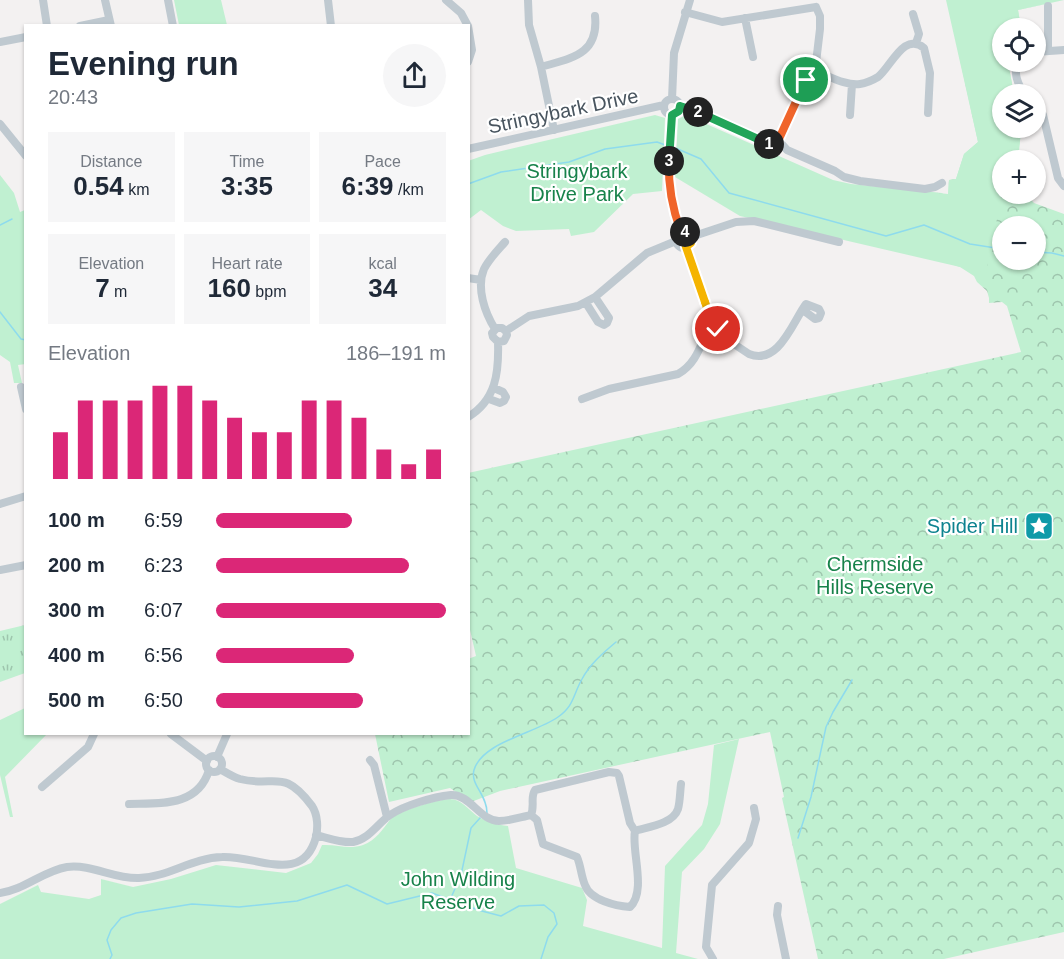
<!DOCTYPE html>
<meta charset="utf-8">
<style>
:root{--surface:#fff;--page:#f6f6f7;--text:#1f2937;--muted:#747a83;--accent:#db2777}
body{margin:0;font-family:Helvetica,sans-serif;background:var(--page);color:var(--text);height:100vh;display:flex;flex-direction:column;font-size:22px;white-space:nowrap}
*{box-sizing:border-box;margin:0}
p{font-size:20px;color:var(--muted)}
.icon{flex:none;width:33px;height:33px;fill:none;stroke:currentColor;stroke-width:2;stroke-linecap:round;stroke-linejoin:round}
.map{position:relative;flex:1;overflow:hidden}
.details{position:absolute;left:24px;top:24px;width:446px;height:711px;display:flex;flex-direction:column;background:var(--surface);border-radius:0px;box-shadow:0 2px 4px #0004}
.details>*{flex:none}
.fabs{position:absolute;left:992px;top:18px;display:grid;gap:12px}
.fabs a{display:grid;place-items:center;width:54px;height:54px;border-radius:50%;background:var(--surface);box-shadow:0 2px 4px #0004;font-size:30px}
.pin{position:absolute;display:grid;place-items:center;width:51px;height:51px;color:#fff;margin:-26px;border:3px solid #fff;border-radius:50%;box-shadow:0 2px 6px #0007}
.km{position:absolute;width:30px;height:30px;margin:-15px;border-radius:50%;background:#222;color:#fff;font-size:16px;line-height:30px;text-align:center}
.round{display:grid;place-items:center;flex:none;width:63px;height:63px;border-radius:32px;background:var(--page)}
.summary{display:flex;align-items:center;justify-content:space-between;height:102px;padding:0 24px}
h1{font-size:33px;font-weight:700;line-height:45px}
.stats{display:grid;grid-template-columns:repeat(3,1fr);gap:9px;height:102px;padding:6px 24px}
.stats div{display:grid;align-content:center;border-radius:0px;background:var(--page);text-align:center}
.stats b{font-size:26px;font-weight:700}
.stats small{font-size:16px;font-weight:400}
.stats p{font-size:16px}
.chart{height:168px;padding:12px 24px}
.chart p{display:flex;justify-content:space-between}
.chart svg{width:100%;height:108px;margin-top:6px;stroke:var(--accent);stroke-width:6}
ul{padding:0 24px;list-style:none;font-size:20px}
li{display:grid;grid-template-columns:96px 72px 1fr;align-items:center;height:45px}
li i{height:15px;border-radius:8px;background:var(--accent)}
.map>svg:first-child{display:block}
</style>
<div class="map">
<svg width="1064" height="959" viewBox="0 0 1064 959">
<defs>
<pattern id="grass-tufts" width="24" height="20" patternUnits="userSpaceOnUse" patternTransform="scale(1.5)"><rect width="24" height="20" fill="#c0f0d1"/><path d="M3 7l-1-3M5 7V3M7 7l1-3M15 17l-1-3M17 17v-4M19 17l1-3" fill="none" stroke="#9ec5ad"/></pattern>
<pattern id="forest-crowns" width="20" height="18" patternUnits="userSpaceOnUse" patternTransform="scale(1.5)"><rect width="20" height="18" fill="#c0f0d1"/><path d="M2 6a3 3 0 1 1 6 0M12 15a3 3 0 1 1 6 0" fill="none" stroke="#9ec5ad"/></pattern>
</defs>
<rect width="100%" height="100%" fill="#f3f1f1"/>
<path fill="url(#grass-tufts)" d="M25,625V673L0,682V631Z"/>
<path fill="url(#forest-crowns)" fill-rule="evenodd" d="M1064,0L1018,10L1021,28H1002V62H1015L1009,68L1014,94H1002V128H1020C1022,139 1017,148 1020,160H1002V194C1013,194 1026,194 1034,203L1064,214V932L944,959H818L782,798L784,797L770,732L500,791L471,802L450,788L389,802L375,734H468V659L476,656L468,621V473L1021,352L1007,306L1002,302L989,303V298L987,291L977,282L974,276L960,267L928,256L850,188L878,187L942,193L948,199L949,180L956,179L964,154L978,142L959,55L954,23ZM1002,226H1035V260H1002Z"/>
<path fill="#c0f0d1" d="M174,0H221L227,25H179Z
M946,0H1064L1018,10L1021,28H1002V62H1015L1009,68L1014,94H1002V128H1020C1022,139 1017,148 1020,160H1002V194L986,273L740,216L675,177L678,119L686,115L833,180L851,184L948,194L949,180L956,179L964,154L978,142Z
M655,115L665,118L662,191L633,194L594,232L571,236L569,229L516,231L503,226L481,210L468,220V161L485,155Z
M0,175L14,193L20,212L25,210L26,364L18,365L22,383H14L10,362L0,355Z
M25,708L26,734H47L5,777L13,817H10L0,775V720Z
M739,739L720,824L704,849L682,872L676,953L698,959H0V904L38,885L41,892L89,899L101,895V879L133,887L171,879L216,865L286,873L311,863L318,854L322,845C337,844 348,850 363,845C376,840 382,830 390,820C396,811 439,799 450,799C461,799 469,810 477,816C487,822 497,825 508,826L516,868L582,888L587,900L583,926L662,948L665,866L702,825L708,804L714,745Z"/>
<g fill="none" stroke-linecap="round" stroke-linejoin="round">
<path stroke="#8edbed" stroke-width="1.5" d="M673,147L701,159L729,193L886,236L924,225L970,244L1002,249
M468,184L501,172L569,162L605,149L657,142L668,146
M0,225L12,219
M1035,252L1052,253L1064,256
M0,312L21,339L26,340
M487,813C487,794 470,785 474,770C482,742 536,733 558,717C574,706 573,695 582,679C590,664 603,653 616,642
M798,838L811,797L826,727L833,712L852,680
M450,900L461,875L471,828L480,818
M110,959L112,955L107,940L111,930L121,918L136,913L192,904L239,907L297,901L347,885L387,904L432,893L478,910L501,916L519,906L544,905L554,913L557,924L548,937L541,959"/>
<path stroke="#bfc9d0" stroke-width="8" d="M43,0L47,26
M105,0L111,26
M168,0L173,26
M328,0L331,26
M446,0L461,13L468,26
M528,0L529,25L541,67L554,130
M1048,6V51
M685,12L722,22L816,7
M913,14L919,34L916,43
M745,18L753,57
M80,26L109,20
M468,26L472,50L468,62
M0,42L26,37
M1035,52L1064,50
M1019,62C1013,72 1017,81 1022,91L1029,94
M541,67C571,58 599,55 595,16
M815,71C829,76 846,86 860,84C867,83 873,80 878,77C891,67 904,31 924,48L930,73L928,113
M672,99L674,53L690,0
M664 107a8 8 0 1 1 16 0a8 8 0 1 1-16 0Z
M1035,101L1043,115L1058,178L1064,186
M680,106L695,111L768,143L779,141L787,150L835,171L844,177L860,181L925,189L935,187L942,183
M672,115L669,192L681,232
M850,115L852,84
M0,124L26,156
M779,141L805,82L815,71L820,29V16L816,7
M468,149L664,105
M676 240a8 8 0 1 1 16 0a8 8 0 1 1-16 0Z
M691,237L736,222L754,221L839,242
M686,247L710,317
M468,278L481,280
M586,303L598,322L604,325L607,323L609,318L595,297
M700 326a9 9 0 1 1 18 0a9 9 0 1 1-18 0Z
M495,329C485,313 476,288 484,269C489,259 498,250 505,242
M506,331L502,328H497L492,333L493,337L498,342L504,341L507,335L506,331L529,316L578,306L595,297L647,253L676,241
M716,332L749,354C779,366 793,321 806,304L819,309L821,313L819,318L815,319L803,310
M21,387L26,409
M489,399L500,403L504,401L506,397L503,392L494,388
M582,399L609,389L678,374C694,365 699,350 706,334
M468,417C496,400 499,373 498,342
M0,504L26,496
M0,570L26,565
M171,734L207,761
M206 764a8 8 0 1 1 16 0a8 8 0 1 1-16 0Z
M217,757L227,734
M370,760L374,765L387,817
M609,772L617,773L619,776L630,823L635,831C631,850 647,891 630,907C616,906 590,900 585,885C581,876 581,866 577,857L543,844L537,820L531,815C535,806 530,797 535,790Z
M42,787L88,747L94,734
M129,804C160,803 198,807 209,770
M635,831C648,827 673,824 678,809C680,802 680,792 681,784
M316,835C328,838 341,843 353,842C369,839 377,824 390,815C405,805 433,797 451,795C470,794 480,821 499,821C510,821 521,817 531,815
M0,893C24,890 43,871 67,867C92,864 114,879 139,878C168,877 192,858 222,857C256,855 303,886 316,837C318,828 318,815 312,806C283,767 275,788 240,779C233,777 227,773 220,769
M778,906L777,915L786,959
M713,959L706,947L712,885L749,843L756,819L754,808"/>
</g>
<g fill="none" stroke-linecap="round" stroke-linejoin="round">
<g stroke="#fff" stroke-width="12">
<path id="split-1" d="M769,144L778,141L806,80"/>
</g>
<g stroke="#fff" stroke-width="12">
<path id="split-2" d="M698,112L769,144"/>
</g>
<g stroke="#fff" stroke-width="12">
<path id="split-3" d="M669,161L672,115L679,111L680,106L698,112"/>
</g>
<g stroke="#fff" stroke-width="12">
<path id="split-4" d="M669,161C668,187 672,208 681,232H685"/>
</g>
<g stroke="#fff" stroke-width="12">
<path id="split-5" d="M685,232L691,237V243L686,247L705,302"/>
</g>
<g stroke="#fff" stroke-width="12">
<path id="split-6" d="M705,302L710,317L717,321L718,329"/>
</g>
<use href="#split-1" stroke="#f0652b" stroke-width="8"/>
<use href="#split-2" stroke="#22a559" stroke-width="8"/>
<use href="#split-3" stroke="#22a559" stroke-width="8"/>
<use href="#split-4" stroke="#f0652b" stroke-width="8"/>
<use href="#split-5" stroke="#f5b400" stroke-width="8"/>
<use href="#split-6" stroke="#f5b400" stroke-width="8"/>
</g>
<defs>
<g id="sight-square" transform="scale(1.5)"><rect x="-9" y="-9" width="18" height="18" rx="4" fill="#0f9aa8" stroke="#fff"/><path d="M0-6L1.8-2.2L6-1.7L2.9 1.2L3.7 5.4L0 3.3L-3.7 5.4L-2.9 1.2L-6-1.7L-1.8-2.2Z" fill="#fff"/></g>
</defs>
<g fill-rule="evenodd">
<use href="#sight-square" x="1039" y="526"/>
</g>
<g text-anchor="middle" stroke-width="4.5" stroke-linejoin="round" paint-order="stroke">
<g font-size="20" fill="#49555f" stroke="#fff">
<text transform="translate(563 111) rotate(-12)" y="7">Stringybark Drive</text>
</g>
<g font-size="20" fill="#17824a" stroke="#fff">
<text x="577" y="178">Stringybark<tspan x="577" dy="23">Drive Park</tspan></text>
<text x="875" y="571">Chermside<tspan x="875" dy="23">Hills Reserve</tspan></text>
<text x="458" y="886">John Wilding<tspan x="458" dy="23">Reserve</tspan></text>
</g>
<g font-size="20" fill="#0d838f" stroke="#fff" text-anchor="end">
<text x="1018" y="533">Spider Hill</text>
</g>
</g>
</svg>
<div class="fabs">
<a><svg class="icon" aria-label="locate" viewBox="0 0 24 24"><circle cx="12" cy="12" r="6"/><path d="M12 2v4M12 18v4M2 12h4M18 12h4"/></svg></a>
<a><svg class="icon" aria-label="layers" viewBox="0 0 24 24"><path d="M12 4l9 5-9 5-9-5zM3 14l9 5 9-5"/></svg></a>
<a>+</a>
<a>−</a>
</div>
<div class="pin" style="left:806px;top:80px;background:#1e9e55"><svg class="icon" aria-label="arrive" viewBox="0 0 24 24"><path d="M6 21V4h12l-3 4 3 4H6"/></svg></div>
<div class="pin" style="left:718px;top:329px;background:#d93025"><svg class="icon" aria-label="check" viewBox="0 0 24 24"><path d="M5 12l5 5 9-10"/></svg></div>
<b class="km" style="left:769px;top:144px">1</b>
<b class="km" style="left:698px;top:112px">2</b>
<b class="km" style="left:669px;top:161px">3</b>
<b class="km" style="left:685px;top:232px">4</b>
<section class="details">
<div class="summary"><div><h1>Evening run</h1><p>20:43</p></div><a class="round"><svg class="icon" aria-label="share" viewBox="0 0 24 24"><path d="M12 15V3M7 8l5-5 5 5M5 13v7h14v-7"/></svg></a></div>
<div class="stats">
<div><p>Distance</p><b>0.54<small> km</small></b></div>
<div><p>Time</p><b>3:35</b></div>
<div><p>Pace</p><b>6:39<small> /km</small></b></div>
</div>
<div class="stats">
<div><p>Elevation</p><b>7<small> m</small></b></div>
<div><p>Heart rate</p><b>160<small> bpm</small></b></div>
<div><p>kcal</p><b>34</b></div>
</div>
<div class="chart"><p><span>Elevation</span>186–191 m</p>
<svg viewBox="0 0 160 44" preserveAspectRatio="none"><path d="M5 44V25M15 44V12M25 44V12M35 44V12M45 44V6M55 44V6M65 44V12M75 44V19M85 44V25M95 44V25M105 44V12M115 44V12M125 44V19M135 44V32M145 44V38M155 44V32"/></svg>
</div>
<ul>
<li><b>100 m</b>6:59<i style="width:59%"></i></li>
<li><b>200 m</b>6:23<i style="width:84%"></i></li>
<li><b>300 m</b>6:07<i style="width:100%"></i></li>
<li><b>400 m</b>6:56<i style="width:60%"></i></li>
<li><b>500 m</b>6:50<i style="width:64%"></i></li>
</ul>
</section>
</div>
